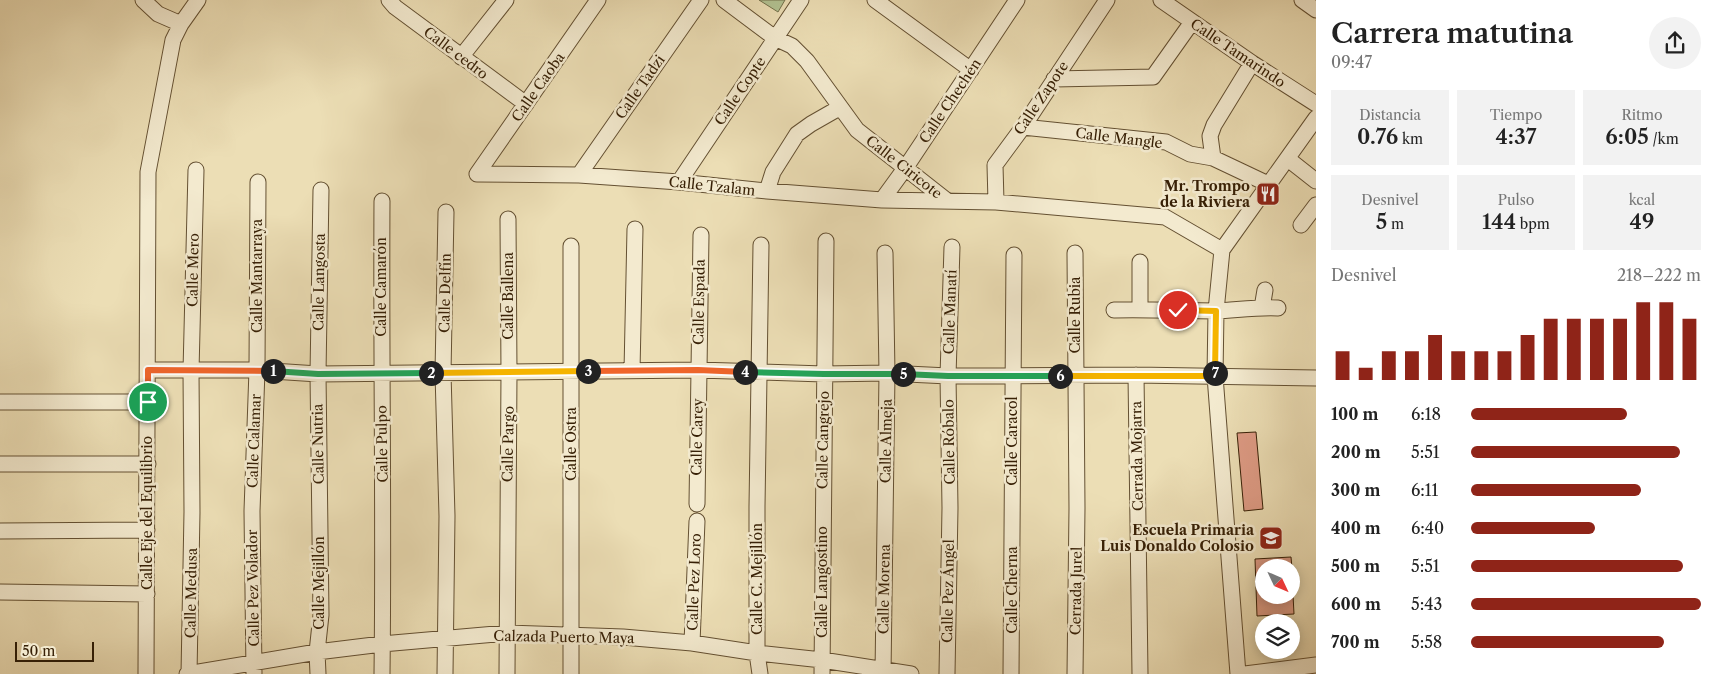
<!DOCTYPE html>
<html lang="es">
<meta charset="utf-8">
<style>
:root{--surface:#fff;--page:#f2f2f2;--text:#222;--muted:#767676;--accent:#8f2418}
body{margin:0;font-family:"Libre Caslon Text",serif;background:var(--page);color:var(--text);height:100vh;display:flex;flex-direction:column;font-size:19px;white-space:nowrap}
*{box-sizing:border-box;margin:0}
p{font-size:16px;color:var(--muted)}
.icon{flex:none;width:28px;height:28px;fill:none;stroke:currentColor;stroke-width:2;stroke-linecap:round;stroke-linejoin:round}
.map{position:relative;flex:1;overflow:hidden}
.panel{display:flex;flex-direction:column;background:var(--surface);width:400px}
.panel>*{flex:none}
.needle{width:32px;rotate:134deg}
.fabs{position:absolute;left:1255px;top:559px;display:grid;gap:10px}
.fabs a{display:grid;place-items:center;width:45px;height:45px;border-radius:50%;background:var(--surface);box-shadow:0 2px 12px #0003;font-size:25px}
.scale{position:absolute;left:15px;bottom:12px;width:79px;box-sizing:border-box;padding-left:5px;border:2px solid #372006;border-top:0;font-size:14px;line-height:18px;white-space:nowrap;color:#372006;-webkit-text-stroke:4px #f3eacf;paint-order:stroke}
.pin{position:absolute;display:grid;place-items:center;width:42px;height:42px;color:#fff;margin:-21px;border:2px solid #fff;border-radius:50%;box-shadow:0 1px 5px #0007}
.km{position:absolute;width:25px;height:25px;margin:-12px;border-radius:50%;background:#222;color:#fff;font-size:14px;line-height:25px;text-align:center}
.round{display:grid;place-items:center;flex:none;width:52px;height:52px;border-radius:26px;background:var(--page)}
.summary{display:flex;align-items:center;justify-content:space-between;height:85px;padding:0 15px}
h1{font-size:28px;font-weight:600;line-height:38px}
.metrics{display:grid;grid-template-columns:repeat(3,1fr);gap:8px;height:85px;padding:5px 15px}
.metrics div{display:grid;align-content:center;border-radius:0px;background:var(--page);text-align:center}
.metrics b{font-size:21px;font-weight:600}
.metrics small{font-size:14px;font-weight:400}
.metrics p{font-size:14px}
.chart{height:140px;padding:10px 15px}
.chart p{display:flex;justify-content:space-between}
.chart svg{width:100%;height:90px;margin-top:5px;stroke:var(--accent);stroke-width:6}
ul{padding:0 15px;list-style:none;font-size:16px}
li{display:grid;grid-template-columns:80px 60px 1fr;align-items:center;height:38px}
li i{height:12px;border-radius:6px;background:var(--accent)}
main{display:flex;flex:1;min-height:0}
.map>svg:first-child{display:block}
</style>
<main>
<div class="map">
<svg width="1316" height="674" viewBox="0 0 1316 674">
<rect width="100%" height="100%" fill="#ecdeb5"/>
<filter id="stains"><feTurbulence type="fractalNoise" baseFrequency=".004" numOctaves="4"/><feColorMatrix values="0 0 0 0 .2 0 0 0 0 .09 0 0 0 0 .02 0 0 0 .5 -.17"/></filter>
<radialGradient id="worn" r=".72"><stop offset=".6" stop-color="#630" stop-opacity="0"/><stop offset="1" stop-color="#630" stop-opacity=".3"/></radialGradient>
<path fill="#b2c292" stroke="#74714c" d="M759,0H785L778,12Z"/>
<path fill="#df9c86" stroke="#372006" d="M1256,432L1263,509L1244,511L1237,433Z
M1291,557L1292,568H1264V595H1293L1294,614L1257,616L1255,559Z"/>
<g fill="none" stroke-linecap="round" stroke-linejoin="round">
<g stroke="#645032" stroke-width="17">
<path id="minor" d="M143,0L158,14L181,24
M389,0L395,7L526,104
M724,0L775,38L792,46L807,61L857,130L946,200
M875,0L971,70
M1161,0L1252,63L1316,104
M1302,0L1316,10
M461,57L506,0
M1054,79L1153,77L1192,22
M1023,127L1166,142L1190,154L1213,158L1268,184
M1213,158L1210,136L1214,125L1252,63
M1288,159L1316,181
M477,174L579,175L679,182L767,191L882,200L996,202L1165,217L1222,250
M477,174L598,0
M579,175L701,0
M679,182L801,0
M767,191L773,172L797,134L811,124L839,108
M882,200L906,167L1017,0
M996,202L995,165L1023,127L1107,0
M1301,225L1316,205
M571,246V674
M1075,253L1077,508L1075,674
M1262,308L1265,290
M1140,309V262
M1114,310C1148,309 1182,311 1216,311C1237,310 1257,307 1278,308
M148,370H257L318,374L698,370L824,374L887,373L948,376L1136,375L1316,378
M632,371L635,229
M1136,375L1140,674
M0,402H148
M0,464H148
M697,504L701,235
M0,531L147,530
M0,592L147,594
M692,643L697,521
M254,673L252,511L257,370L258,182
M146,674L148,172L173,40L181,24L198,0
M187,674L317,652L382,644L507,633L623,637L692,643L757,653L822,660L911,674
M189,674L192,512L191,371L196,170
M318,674L317,652L321,615L318,374L321,190
M382,674C384,516 381,359 382,201
M445,674L447,516L443,373L446,212
M507,674L509,373L508,219
M760,674L757,653V506L761,245
M822,674L826,241
M883,674L887,373L885,253
M947,674L950,508L948,376L952,247
M1011,674L1014,255
M1238,674L1215,376L1216,311L1222,250L1316,118
M1245,674L1316,665"/>
</g>
<use href="#minor" stroke="#f3eacf" stroke-width="15"/>
</g>
<g fill="none" stroke-linecap="round" stroke-linejoin="round">
<g stroke="#fff" stroke-width="10">
<path id="split-1" d="M148,402V370L273,371"/>
</g>
<g stroke="#fff" stroke-width="10">
<path id="split-2" d="M273,371L318,374L431,373"/>
</g>
<g stroke="#fff" stroke-width="10">
<path id="split-3" d="M431,373L588,371"/>
</g>
<g stroke="#fff" stroke-width="10">
<path id="split-4" d="M588,371L698,370L745,372"/>
</g>
<g stroke="#fff" stroke-width="10">
<path id="split-5" d="M745,372L824,374H903"/>
</g>
<g stroke="#fff" stroke-width="10">
<path id="split-6" d="M903,374L948,376H1060"/>
</g>
<g stroke="#fff" stroke-width="10">
<path id="split-7" d="M1060,376H1215V373"/>
</g>
<g stroke="#fff" stroke-width="10">
<path id="split-8" d="M1178,310L1216,311L1215,373"/>
</g>
<use href="#split-1" stroke="#f0652b" stroke-width="6"/>
<use href="#split-2" stroke="#22a559" stroke-width="6"/>
<use href="#split-3" stroke="#f5b400" stroke-width="6"/>
<use href="#split-4" stroke="#f0652b" stroke-width="6"/>
<use href="#split-5" stroke="#22a559" stroke-width="6"/>
<use href="#split-6" stroke="#22a559" stroke-width="6"/>
<use href="#split-7" stroke="#f5b400" stroke-width="6"/>
<use href="#split-8" stroke="#f5b400" stroke-width="6"/>
</g>
<defs>
<g id="restaurant-square" transform="scale(1.25)"><rect x="-9" y="-9" width="18" height="18" rx="4" fill="#8f2418" stroke="#f3eacf"/><path d="M-5-6h1v4h1v-4h1v4h1v-4h1v5L-1.5 .5V6h-2V.5L-5-1ZM5-6V6H3V1.5H1.5Q1.5-4 5-6Z" fill="#fff"/></g>
<g id="school-square" transform="scale(1.25)"><rect x="-9" y="-9" width="18" height="18" rx="4" fill="#8f2418" stroke="#f3eacf"/><path d="M0-5L7-2L0 1L-7-2ZM-4 1L0 2.5L4 1V4Q0 6-4 4Z" fill="#fff"/></g>
</defs>
<g fill-rule="evenodd">
<use href="#restaurant-square" x="1268" y="194"/>
<use href="#school-square" x="1271" y="538"/>
</g>
<g text-anchor="middle" stroke-width="5" stroke-linejoin="round" paint-order="stroke">
<g font-size="14" fill="#372006" stroke="#f3eacf">
<text transform="translate(456 53) rotate(37)" y="5">Calle cedro</text>
<text transform="translate(1238 53) rotate(34)" y="5">Calle Tamarindo</text>
<text transform="translate(538 87) rotate(-55)" y="5">Calle Caoba</text>
<text transform="translate(640 87) rotate(-55)" y="5">Calle Tadzi</text>
<text transform="translate(740 91) rotate(-56)" y="5">Calle Copte</text>
<text transform="translate(1041 98) rotate(-56)" y="5">Calle Zapote</text>
<text transform="translate(950 101) rotate(-56)" y="5">Calle Chechén</text>
<text transform="translate(1119 138) rotate(7)" y="5">Calle Mangle</text>
<text transform="translate(904 167) rotate(38)" y="5">Calle Ciricote</text>
<text transform="translate(712 186) rotate(6)" y="5">Calle Tzalam</text>
<text transform="translate(193 270) rotate(-89)" y="5">Calle Mero</text>
<text transform="translate(257 276) rotate(-90)" y="5">Calle Mantarraya</text>
<text transform="translate(319 282) rotate(-89)" y="5">Calle Langosta</text>
<text transform="translate(381 287) rotate(-90)" y="5">Calle Camarón</text>
<text transform="translate(445 293) rotate(-89)" y="5">Calle Delfín</text>
<text transform="translate(508 296) rotate(-90)" y="5">Calle Ballena</text>
<text transform="translate(699 302) rotate(-89)" y="5">Calle Espada</text>
<text transform="translate(950 312) rotate(-88)" y="5">Calle Manatí</text>
<text transform="translate(1075 315) rotate(-90)" y="5">Calle Rubia</text>
<text transform="translate(697 437) rotate(-89)" y="5">Calle Carey</text>
<text transform="translate(823 440) rotate(-89)" y="5">Calle Cangrejo</text>
<text transform="translate(254 441) rotate(-88)" y="5">Calle Calamar</text>
<text transform="translate(886 441) rotate(-89)" y="5">Calle Almeja</text>
<text transform="translate(1012 441) rotate(-90)" y="5">Calle Caracol</text>
<text transform="translate(949 442) rotate(-91)" y="5">Calle Róbalo</text>
<text transform="translate(318 444) rotate(-91)" y="5">Calle Nutria</text>
<text transform="translate(382 444) rotate(-91)" y="5">Calle Pulpo</text>
<text transform="translate(508 444) rotate(-89)" y="5">Calle Pargo</text>
<text transform="translate(571 444) rotate(-90)" y="5">Calle Ostra</text>
<text transform="translate(1137 456) rotate(-91)" y="5">Cerrada Mojarra</text>
<text transform="translate(147 513) rotate(-90)" y="5">Calle Eje del Equilibrio</text>
<text transform="translate(757 579) rotate(-90)" y="5">Calle C. Mejillón</text>
<text transform="translate(694 582) rotate(-88)" y="5">Calle Pez Loro</text>
<text transform="translate(822 582) rotate(-90)" y="5">Calle Langostino</text>
<text transform="translate(319 583) rotate(-90)" y="5">Calle Mejillón</text>
<text transform="translate(253 588) rotate(-91)" y="5">Calle Pez Volador</text>
<text transform="translate(884 589) rotate(-89)" y="5">Calle Morena</text>
<text transform="translate(1012 590) rotate(-90)" y="5">Calle Cherna</text>
<text transform="translate(948 591) rotate(-89)" y="5">Calle Pez Ángel</text>
<text transform="translate(1076 591) rotate(-89)" y="5">Cerrada Jurel</text>
<text transform="translate(191 593) rotate(-89)" y="5">Calle Medusa</text>
<text transform="translate(564 637) rotate(1)" y="5">Calzada Puerto Maya</text>
</g>
<g font-size="14" font-weight="bold" fill="#372006" stroke="#f3eacf" text-anchor="end">
<text x="1250" y="191">Mr. Trompo<tspan x="1250" dy="16">de la Riviera</tspan></text>
<text x="1254" y="535">Escuela Primaria<tspan x="1254" dy="16">Luis Donaldo Colosio</tspan></text>
</g>
</g>
<rect width="100%" height="100%" filter="url(#stains)"/>
<rect width="100%" height="100%" fill="url(#worn)"/>
</svg>
<div class="fabs">
<a><svg class="needle" viewBox="-14 -14 28 28"><path d="M0-13l5 13h-10z" fill="#e53935"/><path d="M0 13l5-13h-10z" fill="#767676"/></svg></a>
<a><svg class="icon" aria-label="layers" viewBox="0 0 24 24"><path d="M12 4l9 5-9 5-9-5zM3 14l9 5 9-5"/></svg></a>
</div>
<div class="scale">50 m</div>
<div class="pin" style="left:148px;top:402px;background:#1e9e55"><svg class="icon" aria-label="arrive" viewBox="0 0 24 24"><path d="M6 21V4h12l-3 4 3 4H6"/></svg></div>
<div class="pin" style="left:1178px;top:310px;background:#d93025"><svg class="icon" aria-label="check" viewBox="0 0 24 24"><path d="M5 12l5 5 9-10"/></svg></div>
<b class="km" style="left:273px;top:371px">1</b>
<b class="km" style="left:431px;top:373px">2</b>
<b class="km" style="left:588px;top:371px">3</b>
<b class="km" style="left:745px;top:372px">4</b>
<b class="km" style="left:903px;top:374px">5</b>
<b class="km" style="left:1060px;top:376px">6</b>
<b class="km" style="left:1215px;top:373px">7</b>
</div>
<section class="panel">
<div class="summary"><div><h1>Carrera matutina</h1><p>09:47</p></div><a class="round"><svg class="icon" aria-label="share" viewBox="0 0 24 24"><path d="M12 15V3M7 8l5-5 5 5M5 13v7h14v-7"/></svg></a></div>
<div class="metrics">
<div><p>Distancia</p><b>0.76<small> km</small></b></div>
<div><p>Tiempo</p><b>4:37</b></div>
<div><p>Ritmo</p><b>6:05<small> /km</small></b></div>
</div>
<div class="metrics">
<div><p>Desnivel</p><b>5<small> m</small></b></div>
<div><p>Pulso</p><b>144<small> bpm</small></b></div>
<div><p>kcal</p><b>49</b></div>
</div>
<div class="chart"><p><span>Desnivel</span>218–222 m</p>
<svg viewBox="0 0 160 44" preserveAspectRatio="none"><path d="M5 44V30M15 44V38M25 44V30M35 44V30M45 44V22M55 44V30M65 44V30M75 44V30M85 44V22M95 44V14M105 44V14M115 44V14M125 44V14M135 44V6M145 44V6M155 44V14"/></svg>
</div>
<ul>
<li><b>100 m</b>6:18<i style="width:68%"></i></li>
<li><b>200 m</b>5:51<i style="width:91%"></i></li>
<li><b>300 m</b>6:11<i style="width:74%"></i></li>
<li><b>400 m</b>6:40<i style="width:54%"></i></li>
<li><b>500 m</b>5:51<i style="width:92%"></i></li>
<li><b>600 m</b>5:43<i style="width:100%"></i></li>
<li><b>700 m</b>5:58<i style="width:84%"></i></li>
</ul>
</section>
</main>
